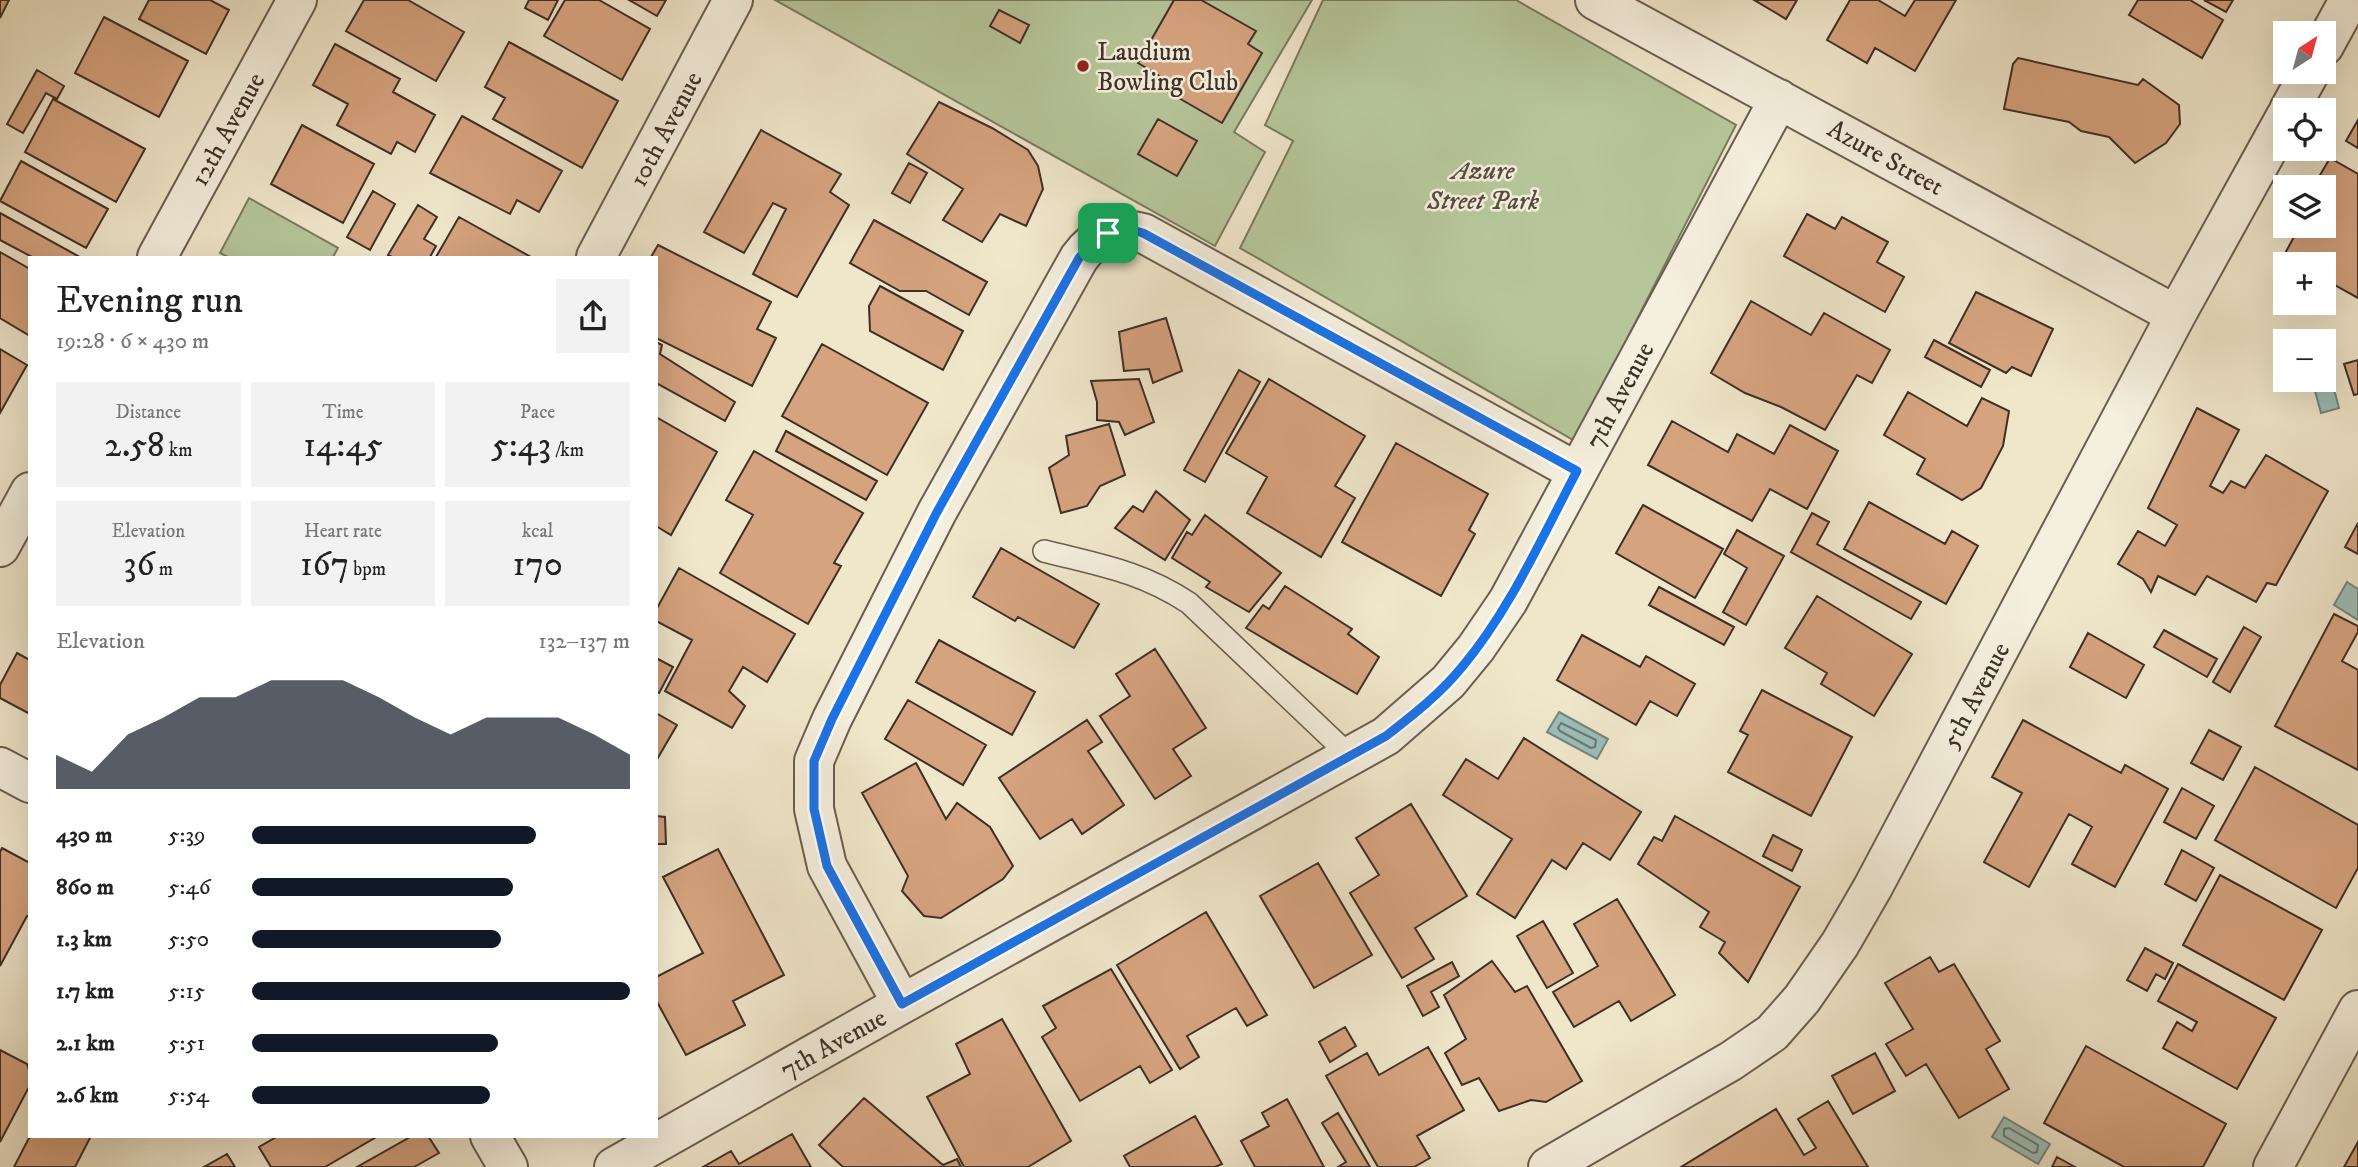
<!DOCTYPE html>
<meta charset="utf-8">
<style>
:root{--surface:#fff;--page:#f2f2f2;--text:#222;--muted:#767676;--accent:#111827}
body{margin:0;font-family:"IM FELL DW Pica",serif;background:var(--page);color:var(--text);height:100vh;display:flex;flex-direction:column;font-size:26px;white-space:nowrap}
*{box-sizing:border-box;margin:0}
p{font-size:23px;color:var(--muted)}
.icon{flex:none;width:38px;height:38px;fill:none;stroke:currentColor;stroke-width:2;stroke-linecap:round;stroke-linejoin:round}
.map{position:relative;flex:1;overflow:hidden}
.side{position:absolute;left:28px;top:256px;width:630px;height:882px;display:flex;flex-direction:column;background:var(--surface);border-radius:0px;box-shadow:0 7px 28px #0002}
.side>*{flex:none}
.needle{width:46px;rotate:36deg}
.tools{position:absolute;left:2273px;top:21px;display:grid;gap:14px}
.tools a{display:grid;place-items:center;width:63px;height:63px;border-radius:0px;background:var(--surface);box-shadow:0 7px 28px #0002;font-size:35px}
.pin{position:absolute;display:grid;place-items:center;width:60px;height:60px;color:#fff;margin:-30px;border-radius:14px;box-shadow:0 4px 10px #0006}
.round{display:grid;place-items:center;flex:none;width:74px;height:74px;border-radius:0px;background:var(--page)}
.head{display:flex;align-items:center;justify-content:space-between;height:119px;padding:0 28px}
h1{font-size:38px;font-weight:600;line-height:52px}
.figures{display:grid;grid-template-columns:repeat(3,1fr);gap:10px;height:119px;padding:7px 28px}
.figures div{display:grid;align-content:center;border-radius:0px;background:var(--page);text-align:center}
.figures b{font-size:35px;font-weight:600}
.figures small{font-size:19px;font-weight:400}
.figures p{font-size:19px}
.chart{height:196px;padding:14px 28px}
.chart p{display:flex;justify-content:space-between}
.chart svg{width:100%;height:126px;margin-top:7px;fill:var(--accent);opacity:.7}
ul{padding:0 28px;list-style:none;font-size:23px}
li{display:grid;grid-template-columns:112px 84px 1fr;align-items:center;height:52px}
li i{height:18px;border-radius:9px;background:var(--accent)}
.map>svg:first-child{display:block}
</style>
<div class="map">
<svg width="2358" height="1167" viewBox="0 0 2358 1167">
<rect width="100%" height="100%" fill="#f0e7cb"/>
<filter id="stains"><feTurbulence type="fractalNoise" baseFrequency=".00286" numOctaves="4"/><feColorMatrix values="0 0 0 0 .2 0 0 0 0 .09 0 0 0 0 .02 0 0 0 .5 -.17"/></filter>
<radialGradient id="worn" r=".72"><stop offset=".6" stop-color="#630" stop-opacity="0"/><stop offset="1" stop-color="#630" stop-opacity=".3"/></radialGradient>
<path fill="#b6c69a" stroke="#7a7a61" stroke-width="2" d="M775,0H1312L1234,132L1265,152L1215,246Z
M1323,0H1516L1736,125L1575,441L1240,248L1293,141L1265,125Z
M249,198L338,248L333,257H228L220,253Z"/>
<path fill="#9bbfbb" stroke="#758580" stroke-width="2" d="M2325,355L2339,408L2321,413L2312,380H2324Z
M2347,582L2358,589V620L2334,605Z
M1559,712L1608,739L1597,759L1547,732Z
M2004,1117L2050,1144L2038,1164L1992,1137Z"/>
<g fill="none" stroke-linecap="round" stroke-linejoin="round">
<path stroke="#6c7772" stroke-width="2" d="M1561,723L1596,740L1595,747L1591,748L1560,731L1558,728Z
M2009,1128L2038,1145L2037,1152L2033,1153L2004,1136V1129Z"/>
</g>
<path fill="#d6a37f" stroke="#3d2f28" stroke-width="2" d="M0,0H9L0,18Z
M149,0H210L229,10L206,54L139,19Z
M364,0H408L464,32L436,81L346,31Z
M529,0H558L548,20L525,8Z
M565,0H599L650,29L622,80L544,36Z
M629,0H666L657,16Z
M1174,0H1201L1256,31L1248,44L1262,53L1222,123L1158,86L1163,78L1138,63Z
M1754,0H1797L1786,19Z
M1850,0H1878L1905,16L1915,0H1956L1915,71L1875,48L1867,63L1827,40Z
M2138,0H2190L2223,20L2202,58L2129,15Z
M2204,0H2233L2226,12Z
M999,10L1029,25L1020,43L990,26Z
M104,17L188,61L159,117L75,73Z
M509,42L618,101L582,168L493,119L505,98L485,87Z
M335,44L400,79L393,92L435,115L415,152L397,142L391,154L337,125L348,104L313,85Z
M2018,58L2138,85L2143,79L2179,105L2180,124L2166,143L2135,163L2109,137L2081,131L2069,122L2004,109L2013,64Z
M37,70L64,86L57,99L46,93L23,133L7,124Z
M53,99L145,149L116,202L25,152Z
M939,102L992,128L1028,150L1038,166L1043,189L1026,226L1000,214L982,242L943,220L963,189L907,154Z
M462,116L562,171L539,212L517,200L510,214L430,173Z
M1158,119L1197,141L1177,176L1138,154Z
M2358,120V148L2346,141Z
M302,125L374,164L343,223L271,184Z
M761,130L841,174L830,192L849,205L797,297L753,274L786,209L773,203L744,253L704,232Z
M2330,158L2358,174V298L2324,279V264H2297L2283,257L2300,226H2324V187H2313Z
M21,161L108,209L86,248L0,201Z
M909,163L927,173L910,203L892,193Z
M373,191L395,204L370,250L347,237Z
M418,205L437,217L424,239L436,246L430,257H392L388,255Z
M0,213L78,256L77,257H32L0,240Z
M1807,214L1835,229L1842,217L1888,242L1877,262L1904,277L1885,312L1784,256Z
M459,217L531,257H436Z
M874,220L987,282L969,315L926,291H900L850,263Z
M658,245L771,302L757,329L776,338L752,386L656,338V257H651Z
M0,252L30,269V336L0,318Z
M880,286L963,331L943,370L870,331L869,306Z
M1976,292L2053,329L2031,376L2012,367L2006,373L1949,343Z
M1751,301L1811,335L1824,313L1890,350L1872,383L1857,375L1825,430L1781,407L1745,393L1711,373Z
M1166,318L1182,371L1153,383L1149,369L1124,371L1119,332Z
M1934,340L1990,370L1981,387L1925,357Z
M656,342L662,345L660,354L735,402L725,421L656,383Z
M822,344L928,403L887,475L782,416Z
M0,349L27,365L0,413Z
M2358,360V394L2354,395L2344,364Z
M1239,370L1260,382L1205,482L1184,470Z
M1139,379L1154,422L1125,435L1119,422L1097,420V402L1091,381Z
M1269,379L1365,436L1335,486L1355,498L1321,557L1247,513L1267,477L1226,453Z
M1908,392L1967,426L1982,398L2009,411L2003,446L1981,488L1962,500L1917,474L1925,459L1884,435Z
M2197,408L2239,430L2210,486L2223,493L2231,481L2245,488L2266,455L2328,491L2276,585L2267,583L2256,602L2207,576L2195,595L2158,576L2151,592L2143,579L2118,564L2138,531L2165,546L2177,525L2148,508Z
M656,417L717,452L671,535L656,526Z
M1672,421L1728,452L1737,434L1774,454L1790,425L1838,451L1807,509L1770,489L1752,521L1648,465Z
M1109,424L1125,475L1100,486L1087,506L1061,513L1049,468L1069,455L1066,436Z
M786,431L877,481L866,500L776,451Z
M1396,443L1488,494L1469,530L1475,534L1441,596L1342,542Z
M754,451L863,513L834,563L841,566L808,624L720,573L753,515L726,500Z
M1156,491L1190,520L1165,560L1115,528L1133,506L1143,512Z
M1869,502L1945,544L1952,531L1978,546L1946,604L1844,549Z
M1643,505L1723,549L1695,598L1616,553Z
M1812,513L1829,522L1817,544L1921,602L1911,619L1791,552Z
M1205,515L1281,573L1249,612L1206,587L1210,582L1172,558L1187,532L1192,535Z
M2358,523V554L2345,547Z
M1737,530L1784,556L1746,625L1723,612L1747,568L1724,554Z
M1001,548L1099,604L1074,648L1018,617L1015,621L973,597Z
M679,568L795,634L767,682L743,667L729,691L745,706L732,728L665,691L692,640L656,621V610Z
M1285,586L1352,629L1348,634L1379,657L1357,694L1246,628L1263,605L1269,609Z
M1659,587L1734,627L1724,645L1649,605Z
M1817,596L1912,654L1874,716L1821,684L1827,673L1785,648Z
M2334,614L2358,626V632L2342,661L2358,670V770L2275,726Z
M2244,627L2261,637L2230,692L2213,682Z
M2164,630L2217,659L2207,677L2154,647Z
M2088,633L2144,665L2126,698L2070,667Z
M1582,635L1640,667L1646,656L1695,684L1677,716L1650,701L1636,725L1557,680Z
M939,640L1035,692L1012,735L916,682Z
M1155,649L1206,728L1173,749L1191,776L1155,799L1100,716L1130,696L1116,674Z
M17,653L30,660V714L0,698V685Z
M656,658L673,667L659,693L656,692Z
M1762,690L1852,737L1811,816L1728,772L1748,735L1740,731Z
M908,700L986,745L963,785L885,739Z
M656,713L677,725L656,761Z
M1087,720L1102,742L1088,751L1124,805L1082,834L1072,819L1040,839L999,778Z
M2023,720L2121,773L2125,765L2168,789L2115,887L2072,864L2092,827L2069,814L2029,887L1984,862L2022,793L1992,777Z
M2209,730L2241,747L2223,780L2191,763Z
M1524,738L1641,812L1610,860L1583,843L1566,869L1552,860L1515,918L1477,894L1512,839L1443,795L1466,759L1498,779Z
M916,763L946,819L957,803L990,827L1013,866L1003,879L941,918L924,916L902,891L908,876L862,793Z
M2255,767L2358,825V868L2336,908L2215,840Z
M2182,788L2214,806L2196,839L2164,822Z
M1411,804L1467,896L1415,928L1434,959L1402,978L1350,893L1379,875L1356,838Z
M656,816L665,817L666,844H656Z
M1675,816L1800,887L1748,982L1719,953L1725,942L1700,927L1709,912L1638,864L1654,837L1662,841Z
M1773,835L1802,850L1792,871L1763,856Z
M2,848L30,863V917L27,916L0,966V852Z
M718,849L784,975L733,1001L745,1025L686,1055L656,1000V977L703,953L663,877Z
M2182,850L2214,868L2196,901L2165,884Z
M1318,863L1372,955L1314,988L1260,896Z
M2220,875L2322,930L2284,1000L2183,945Z
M1617,899L1675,995L1631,1021L1619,1001L1574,1027L1553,992L1598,966L1574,924Z
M1206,912L1267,1015L1247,1026L1236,1008L1187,1036L1199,1057L1180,1069L1117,965Z
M1543,921L1573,973L1547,988L1517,936Z
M2145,948L2173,963L2165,979L2156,974L2147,991L2127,980Z
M1930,957L1939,972L1954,964L2000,1041L1986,1049L2009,1089L1959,1118L1926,1064L1906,1076L1886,1044L1913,1029L1885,983Z
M1492,961L1515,992L1527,986L1582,1081L1546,1102L1531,1100L1499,1111L1479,1078L1462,1085L1445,1053L1466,1039L1444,995Z
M1452,962L1459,976L1431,992L1439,1007L1423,1016L1407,986Z
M2178,964L2276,1018L2237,1089L2163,1048L2177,1022L2192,1031L2197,1022L2158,1001Z
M1111,969L1172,1070L1150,1083L1140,1066L1080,1101L1042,1037L1056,1028L1043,1006Z
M1002,1019L1071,1141L1028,1167H964L927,1097L970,1074L956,1044Z
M1345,1027L1356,1046L1330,1062L1319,1042Z
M2086,1046L2226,1124L2203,1167H2124L2044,1123Z
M1428,1047L1464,1110L1417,1136L1430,1158L1414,1167H1378L1326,1076L1367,1053L1379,1075Z
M0,1050L27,1064L30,1073V1085L0,1142Z
M1875,1053L1895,1091L1853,1114L1832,1076Z
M864,1098L943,1165L957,1159L961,1167H843L819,1145Z
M1287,1099L1324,1167H1255L1241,1141L1269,1126L1262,1113Z
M1828,1101L1868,1167H1681L1776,1109L1804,1155L1816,1148L1798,1119Z
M1338,1113L1370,1167H1338L1346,1162L1322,1123Z
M1195,1116L1222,1164L1215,1167H1130L1124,1156Z
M792,1134L811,1167H703L731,1151L739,1164Z
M30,1136H91L75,1167H14Z
M278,1136H378L325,1167H271L259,1147Z
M412,1136H428L439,1153L414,1167H357Z
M2358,1142V1167H2344Z
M227,1154L235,1167H204Z
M2057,1157L2075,1167H2052Z"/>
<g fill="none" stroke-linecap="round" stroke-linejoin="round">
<g stroke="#6a5d51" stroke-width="24">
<path id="service" d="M1044,551C1099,565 1140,571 1189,603L1350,756"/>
</g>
<g stroke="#6a5d51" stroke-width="42">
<path id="minor" d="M1595,0L2176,315
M2324,46L2349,0
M2289,110L2310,72
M157,257L297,0
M596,257L733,0
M0,547L30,492
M0,767L30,783
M902,1004L827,866L814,809V761L832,719L937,512L1079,258C1094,237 1117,226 1143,233L1577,472
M490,1136L508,1167
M614,1167L902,1004L1386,736L1448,682L1476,648L1508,601L1779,99
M1548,1167L1731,1061L1772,1033L1802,999L1840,944L1873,887L2176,315L2286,116
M2273,1167L2358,1010"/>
</g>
<use href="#service" stroke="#f5efdd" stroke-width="21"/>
<use href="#minor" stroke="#f5efdd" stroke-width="38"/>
</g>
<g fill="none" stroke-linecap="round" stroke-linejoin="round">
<g stroke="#fff" stroke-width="14">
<path id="route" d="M1121,230H1132L1143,233L1577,471C1542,537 1510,610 1462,667C1440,694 1413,715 1386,736L902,1004L827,866L814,809V761L832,719L937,512L1079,258C1090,244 1103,235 1121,230Z"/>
</g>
<use href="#route" stroke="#1a73e8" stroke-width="9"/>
</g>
<circle fill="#8f2418" stroke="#f5efdd" stroke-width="2.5" cx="1083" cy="66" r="7"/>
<g text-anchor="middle" stroke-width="5" stroke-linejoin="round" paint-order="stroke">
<g font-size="26" fill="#3d2f28" stroke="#f5efdd" text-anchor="start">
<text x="1097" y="60">Laudium<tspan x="1097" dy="30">Bowling Club</tspan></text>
</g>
<g font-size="26" fill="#3d2f28" stroke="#f5efdd">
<text transform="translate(227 129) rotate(-61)" y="9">12th Avenue</text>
<text transform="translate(665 129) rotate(-62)" y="9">10th Avenue</text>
<text transform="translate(1886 157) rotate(29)" y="9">Azure Street</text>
<text transform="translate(1619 395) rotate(-62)" y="9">7th Avenue</text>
<text transform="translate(1975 695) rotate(-62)" y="9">5th Avenue</text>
<text transform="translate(833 1043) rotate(-29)" y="9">7th Avenue</text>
</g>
<g font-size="26" font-style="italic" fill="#554d3f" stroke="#f5efdd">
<text x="1483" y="179">Azure<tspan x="1483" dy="30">Street Park</tspan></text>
</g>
</g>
<rect width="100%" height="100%" filter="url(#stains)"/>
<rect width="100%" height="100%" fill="url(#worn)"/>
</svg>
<div class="tools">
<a><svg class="needle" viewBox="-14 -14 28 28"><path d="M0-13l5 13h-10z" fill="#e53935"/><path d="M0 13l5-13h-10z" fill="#767676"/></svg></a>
<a><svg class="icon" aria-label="locate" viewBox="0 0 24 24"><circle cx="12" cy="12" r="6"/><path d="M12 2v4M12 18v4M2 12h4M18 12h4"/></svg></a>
<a><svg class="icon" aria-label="layers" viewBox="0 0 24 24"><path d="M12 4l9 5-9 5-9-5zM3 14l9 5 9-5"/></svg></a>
<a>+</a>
<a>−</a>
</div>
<div class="pin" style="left:1108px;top:233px;background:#1e9e55"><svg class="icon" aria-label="arrive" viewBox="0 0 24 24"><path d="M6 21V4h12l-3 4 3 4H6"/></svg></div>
<section class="side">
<div class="head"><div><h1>Evening run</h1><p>19:28 · 6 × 430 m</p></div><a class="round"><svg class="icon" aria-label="share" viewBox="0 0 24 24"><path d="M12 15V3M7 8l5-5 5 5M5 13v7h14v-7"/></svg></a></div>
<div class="figures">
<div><p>Distance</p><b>2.58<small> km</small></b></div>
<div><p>Time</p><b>14:45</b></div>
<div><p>Pace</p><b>5:43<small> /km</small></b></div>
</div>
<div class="figures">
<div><p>Elevation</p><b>36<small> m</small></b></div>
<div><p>Heart rate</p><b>167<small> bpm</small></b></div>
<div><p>kcal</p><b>170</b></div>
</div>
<div class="chart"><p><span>Elevation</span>132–137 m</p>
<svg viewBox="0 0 160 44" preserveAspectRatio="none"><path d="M0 44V32L10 38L20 25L30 19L40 12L50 12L60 6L70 6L80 6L90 12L100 19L110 25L120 19L130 19L140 19L150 25L160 32V44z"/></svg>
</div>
<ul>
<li><b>430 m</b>5:39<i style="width:75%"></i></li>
<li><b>860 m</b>5:46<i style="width:69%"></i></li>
<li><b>1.3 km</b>5:50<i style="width:66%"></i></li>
<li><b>1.7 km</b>5:15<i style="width:100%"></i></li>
<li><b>2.1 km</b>5:51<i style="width:65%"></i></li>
<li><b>2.6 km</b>5:54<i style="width:63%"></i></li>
</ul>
</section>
</div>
